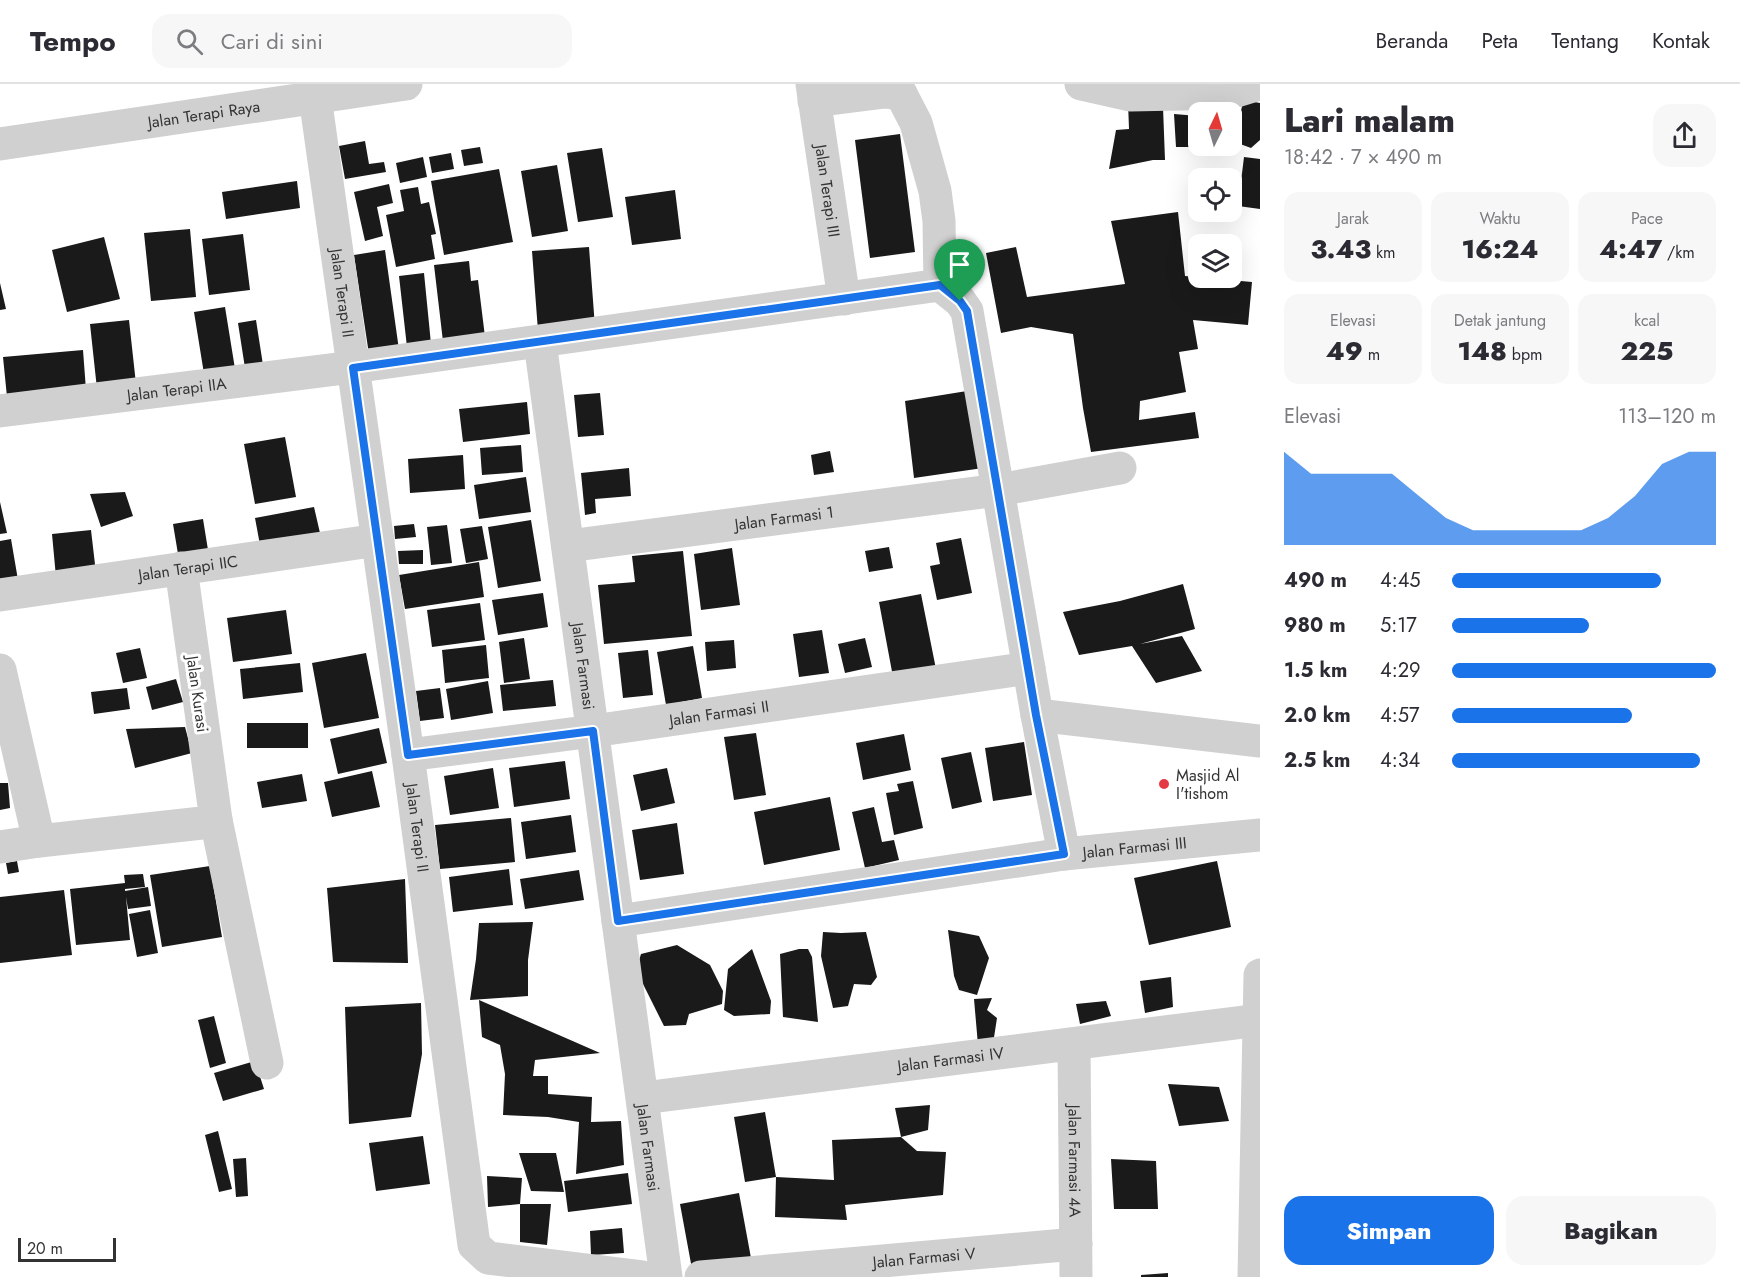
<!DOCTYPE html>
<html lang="id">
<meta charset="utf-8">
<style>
:root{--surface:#fff;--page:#f7f7f7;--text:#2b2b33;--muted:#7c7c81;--line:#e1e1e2;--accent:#1a73e8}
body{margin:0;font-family:Jost,sans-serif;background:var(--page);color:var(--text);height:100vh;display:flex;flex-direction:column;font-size:22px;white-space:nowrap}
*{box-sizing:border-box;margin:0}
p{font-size:20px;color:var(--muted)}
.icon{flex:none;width:33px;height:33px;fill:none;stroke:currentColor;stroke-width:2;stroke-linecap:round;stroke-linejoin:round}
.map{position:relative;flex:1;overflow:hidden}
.panel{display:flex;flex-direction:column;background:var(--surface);width:480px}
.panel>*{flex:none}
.needle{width:39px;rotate:5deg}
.fabs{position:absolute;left:1188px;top:18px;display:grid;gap:12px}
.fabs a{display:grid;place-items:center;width:54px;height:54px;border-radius:12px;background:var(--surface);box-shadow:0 6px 24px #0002;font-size:30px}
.scale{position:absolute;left:18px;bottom:15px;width:98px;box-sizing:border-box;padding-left:6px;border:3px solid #333;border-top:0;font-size:16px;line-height:21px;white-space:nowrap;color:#333;-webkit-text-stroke:4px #fff;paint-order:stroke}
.pin{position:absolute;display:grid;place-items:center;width:51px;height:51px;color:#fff;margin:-62px -26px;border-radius:50% 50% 50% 0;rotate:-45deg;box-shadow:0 0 6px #0007}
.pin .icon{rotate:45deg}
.round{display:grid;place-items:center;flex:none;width:63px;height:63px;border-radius:18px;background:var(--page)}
.overview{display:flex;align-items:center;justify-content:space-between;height:102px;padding:0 24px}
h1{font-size:33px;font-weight:800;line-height:45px}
.stats{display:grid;grid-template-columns:repeat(3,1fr);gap:9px;height:102px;padding:6px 24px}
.stats div{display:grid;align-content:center;border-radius:15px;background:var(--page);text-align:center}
.stats b{font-size:26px;font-weight:800}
.stats small{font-size:16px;font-weight:400}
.stats p{font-size:16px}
.chart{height:168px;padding:12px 24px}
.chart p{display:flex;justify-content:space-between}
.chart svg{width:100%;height:108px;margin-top:6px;fill:var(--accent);opacity:.7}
.button{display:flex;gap:12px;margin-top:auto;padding:12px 24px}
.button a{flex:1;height:69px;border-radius:18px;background:var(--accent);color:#fff;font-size:24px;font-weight:800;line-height:69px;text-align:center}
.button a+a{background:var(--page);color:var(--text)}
ul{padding:0 24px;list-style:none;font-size:20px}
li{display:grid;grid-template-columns:96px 72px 1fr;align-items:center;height:45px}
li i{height:15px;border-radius:8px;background:var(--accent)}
header{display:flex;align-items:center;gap:36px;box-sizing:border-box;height:84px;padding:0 30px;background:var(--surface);border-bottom:2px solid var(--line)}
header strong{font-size:28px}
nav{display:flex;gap:33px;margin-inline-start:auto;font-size:21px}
.search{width:420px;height:54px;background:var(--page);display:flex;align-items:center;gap:15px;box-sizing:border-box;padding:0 21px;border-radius:18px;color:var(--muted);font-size:22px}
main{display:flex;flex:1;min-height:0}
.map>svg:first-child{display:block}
</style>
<header>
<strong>Tempo</strong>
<div class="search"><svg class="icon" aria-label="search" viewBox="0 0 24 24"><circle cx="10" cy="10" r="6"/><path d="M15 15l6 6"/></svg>Cari di sini</div>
<nav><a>Beranda</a><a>Peta</a><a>Tentang</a><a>Kontak</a></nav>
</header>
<main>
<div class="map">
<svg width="1260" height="1193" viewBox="0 0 1260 1193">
<rect width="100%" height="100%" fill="#fff"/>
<path fill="#1a1a1a" d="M1244,16L1260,19V56L1251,64L1232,57Z
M1128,18L1163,23L1165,76H1153L1109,85L1116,46L1129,45Z
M1174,30L1198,32V63H1176Z
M900,50L915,168L870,174L855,56Z
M365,57L369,80L384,78L386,88L345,95L339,62Z
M480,63L483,79L464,82L461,66Z
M602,64L613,133L578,138L567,69Z
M451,69L454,85L432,89L429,73Z
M423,73L427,93L400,99L396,79Z
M1244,73L1260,75V125L1238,122Z
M557,81L568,147L532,153L521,87Z
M499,85L513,158L444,171L431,97Z
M297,97L300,124L226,135L222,108Z
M389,100L393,119L377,123L383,152L365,157L354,108Z
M418,103L421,120L429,118L436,150L431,151L435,175L396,183L386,131L404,127L400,106Z
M675,106L681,155L632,161L625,113Z
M1178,128L1185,192L1252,198L1248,241L1193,236L1198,265L1179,268L1186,308L1140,317L1139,336L1195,328L1199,354L1091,368L1083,324L1073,250L1031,243L1001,249L986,169L1016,163L1027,213L1125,200L1111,137Z
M190,145L196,213L151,217L144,149Z
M243,150L250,206L209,211L202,155Z
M104,153L120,215L67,228L52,166Z
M589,163L595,243L538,247L532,167Z
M385,166L400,273L370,277L354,171Z
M469,177L471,197L478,196L486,261L444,266L434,181Z
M424,189L432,270L408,272L399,192Z
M0,199L6,225L0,226Z
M225,223L236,291L205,296L194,228Z
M129,236L136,300L97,305L90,240Z
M256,236L263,281L245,284L238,239Z
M83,266L86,306L7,313L3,273Z
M967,307L983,384L914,394L905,317Z
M600,309L604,351L578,353L574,311Z
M527,318L530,350L463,358L459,325Z
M285,353L296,413L255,420L244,360Z
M521,361L523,388L482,391L480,364Z
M830,367L834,388L814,391L811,371Z
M463,371L465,405L410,409L408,375Z
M629,384L631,412L595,415L596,429L585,431L581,389Z
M526,393L531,428L479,435L474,401Z
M125,408L133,432L101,443L90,410Z
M0,418L7,449L0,450Z
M314,423L320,449L260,461L255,434Z
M203,435L208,466L178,470L173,440Z
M531,436L541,497L498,504L488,443Z
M414,440L416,453L395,455L394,442Z
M447,441L452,479L431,481L427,443Z
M482,442L488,475L466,479L460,445Z
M91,446L96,489L56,493L52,450Z
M961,454L972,509L937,516L930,482L940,480L936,459Z
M11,455L18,496L0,499V457Z
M889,463L893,484L869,488L865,467Z
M732,464L740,521L701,526L694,470Z
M423,466V480H399L398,467Z
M683,467L692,552L604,560L598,501L635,498L632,472Z
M479,478L484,513L405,525L399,491Z
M1183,500L1195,545L1140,560L1182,552L1202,587L1156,599L1132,562L1079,571L1063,528L1120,517Z
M543,509L548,543L498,551L492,516Z
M921,510L936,585L893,593L879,518Z
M480,519L485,556L432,563L427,526Z
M286,526L292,570L233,578L227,534Z
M822,546L829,589L799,593L793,550Z
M524,554L530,595L504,599L499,558Z
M865,554L872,583L845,589L838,560Z
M734,556L736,584L707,587L705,558Z
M486,561L489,594L445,599L442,566Z
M693,562L702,614L666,621L657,568Z
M140,564L147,594L123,599L116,569Z
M648,566L653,611L623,614L618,569Z
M366,569L379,634L324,644L312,579Z
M300,579L303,608L243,615L240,585Z
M176,595L183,618L152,626L146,603Z
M553,596L556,622L503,627L500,601Z
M488,597L493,629L451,636L446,605Z
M127,604L130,625L94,630L91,608Z
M440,604L444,634L420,637L416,607Z
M247,639H308V664H247Z
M185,643L192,669L135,684L126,645Z
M379,644L387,679L338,690L330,655Z
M756,649L766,711L734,716L724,653Z
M904,650L911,686L863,696L856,659Z
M1024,658L1032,711L993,717L985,664Z
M971,668L982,718L952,725L941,674Z
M565,677L570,715L514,723L509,684Z
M493,684L499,724L450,731L444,692Z
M667,684L675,719L641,727L633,691Z
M372,687L380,723L332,733L324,698Z
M302,690L307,717L262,724L257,698Z
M913,697L923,744L894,751L886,709L899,707L897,700Z
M0,699H8L10,724L0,726Z
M830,713L840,766L764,781L754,728Z
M874,723L882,758L894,756L899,776L865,784L852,728Z
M571,731L576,768L526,775L521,738Z
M511,734L515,778L440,785L435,741Z
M677,739L684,790L640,796L632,746Z
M17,777L19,788L8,790L6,779Z
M1217,777L1231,843L1149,861L1134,794Z
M210,782L222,853L162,863L150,791Z
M509,785L513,821L453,828L449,793Z
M579,786L584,816L525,825L520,795Z
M143,790L145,803L125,805V807L148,803L151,822L128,825L126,813L130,856L76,861L70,805L125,799L124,791Z
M405,795L408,879L333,878L327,804Z
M64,806L72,871L0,879V813Z
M150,826L158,869L137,873L129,830Z
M533,838L528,876V912L470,916L476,875L479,839Z
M948,846L979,852L989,874L977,911L959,906L954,892Z
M823,848L841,849L866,848L877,893L871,901L854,900L848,922L833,924L821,872Z
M677,861L710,881L723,907L722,920L689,930L686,941L664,942L636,886L641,870Z
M752,865L771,917L770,930L734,932L724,926L728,885Z
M799,865H808L812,873L818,938L783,933L780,870Z
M1171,893L1173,923L1145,929L1140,897Z
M992,914L987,926L997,934L993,960L978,961L974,915Z
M479,916L600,969L535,976L533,992H548V1010L592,1013L591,1038L621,1037L624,1081L576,1090L579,1038L548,1033L503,1031L505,990L500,961L482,953Z
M1106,917L1111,932L1080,940L1076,920Z
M421,919L422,970L411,1033L349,1040L345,923Z
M214,932L226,979L210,984L198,936Z
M255,977L264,1005L223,1017L214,989Z
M1168,1000L1219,1003L1229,1037L1179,1042Z
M930,1021L928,1046L901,1053L895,1024Z
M765,1028L776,1093L834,1096L832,1056L901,1053L917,1067L946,1068L943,1111L845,1121L847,1136L775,1133L776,1093L745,1098L734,1033Z
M218,1047L232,1105L219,1108L205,1051Z
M423,1052L430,1100L376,1107L369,1059Z
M519,1069H556L564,1108L531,1107Z
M246,1074L248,1112L236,1113L233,1075Z
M1111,1075L1156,1077L1158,1125H1114Z
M628,1089L632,1120L568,1128L564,1097Z
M487,1092L522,1094L520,1120L488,1123Z
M739,1109L751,1174L692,1185L680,1120Z
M520,1120H551L547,1161L520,1158Z
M622,1144L624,1169L591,1171L590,1147Z
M1168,1189V1193H1141V1191Z"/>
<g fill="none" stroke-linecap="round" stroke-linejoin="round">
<g stroke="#d0d0d0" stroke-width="33">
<path id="s1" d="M812,0L844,215"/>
<path d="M1081,0L1130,11L1230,9L1259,0"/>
<path d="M901,10L916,39L935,107L939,137L940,201"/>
<path id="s2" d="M315,13L408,671L474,1161L488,1174L642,1193"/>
<path d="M814,17L885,8L901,10"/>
<path id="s3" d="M0,60L406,0"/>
<path d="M940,201L960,217L967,227L1037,631L1064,770"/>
<path id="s4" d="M540,258L666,1193"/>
<path id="s5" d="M0,327L353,283L940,201"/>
<path id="s6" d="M568,462L998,406L1120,384"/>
<path id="s7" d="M0,511L378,456"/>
<path d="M0,586L39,757"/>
<path d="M1037,631L1260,657"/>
<path id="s8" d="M408,671L593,647L1029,584"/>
<path d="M216,736L267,979"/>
<path d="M0,763L39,757L202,739L216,736L181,484"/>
<path id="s9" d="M618,837L1064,770L1260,751"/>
<path id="s10" d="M1074,960L1076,1193"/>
<path id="s11" d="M643,1014L1259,936"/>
<path id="s12" d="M701,1193L1076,1160"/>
<path d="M1254,1193L1260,891"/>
</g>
</g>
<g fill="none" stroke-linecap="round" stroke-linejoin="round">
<g stroke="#fff" stroke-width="12">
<path id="route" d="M940,201L960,217L967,227L1036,631L1064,770L618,837L593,647L408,671L353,284Z"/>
</g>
<use href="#route" stroke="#1a73e8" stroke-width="8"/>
</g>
<circle fill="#e63946" stroke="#fff" stroke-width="2" cx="1164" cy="700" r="6"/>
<g text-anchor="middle" stroke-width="6" stroke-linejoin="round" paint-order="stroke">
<g font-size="16" fill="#333" stroke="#fff">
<text dy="6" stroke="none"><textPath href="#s3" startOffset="206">Jalan Terapi Raya</textPath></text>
<text dy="6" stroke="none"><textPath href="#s1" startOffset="108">Jalan Terapi III</textPath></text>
<text dy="6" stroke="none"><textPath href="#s2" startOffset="198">Jalan Terapi II</textPath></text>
<text dy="6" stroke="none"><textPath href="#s5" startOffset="178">Jalan Terapi IIA</textPath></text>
<text dy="6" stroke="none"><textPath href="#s6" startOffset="218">Jalan Farmasi 1</textPath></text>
<text dy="6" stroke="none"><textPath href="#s7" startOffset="190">Jalan Terapi IIC</textPath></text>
<text dy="6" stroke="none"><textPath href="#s4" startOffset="327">Jalan Farmasi</textPath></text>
<text transform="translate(198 610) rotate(82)" y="6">Jalan Kurasi</text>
<text dy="6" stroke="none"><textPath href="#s8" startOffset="314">Jalan Farmasi II</textPath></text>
<text dy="6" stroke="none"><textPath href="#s2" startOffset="738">Jalan Terapi II</textPath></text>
<text dy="6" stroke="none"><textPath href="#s9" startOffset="522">Jalan Farmasi III</textPath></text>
<text dy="6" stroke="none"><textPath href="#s11" startOffset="310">Jalan Farmasi IV</textPath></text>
<text dy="6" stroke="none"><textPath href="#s4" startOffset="813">Jalan Farmasi</textPath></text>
<text dy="6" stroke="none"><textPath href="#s10" startOffset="117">Jalan Farmasi 4A</textPath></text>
<text dy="6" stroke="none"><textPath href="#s12" startOffset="224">Jalan Farmasi V</textPath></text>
</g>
<g font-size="16" fill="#333" stroke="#fff" text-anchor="start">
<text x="1176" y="697">Masjid Al<tspan x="1176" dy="18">I'tishom</tspan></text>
</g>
</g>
</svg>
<div class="fabs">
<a><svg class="needle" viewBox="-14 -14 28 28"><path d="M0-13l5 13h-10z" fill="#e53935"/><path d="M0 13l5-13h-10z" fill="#7c7c81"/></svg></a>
<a><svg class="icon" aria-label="locate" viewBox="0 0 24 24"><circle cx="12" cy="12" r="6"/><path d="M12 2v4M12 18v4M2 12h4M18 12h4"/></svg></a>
<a><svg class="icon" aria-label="layers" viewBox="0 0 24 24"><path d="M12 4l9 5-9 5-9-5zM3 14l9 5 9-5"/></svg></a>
</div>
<div class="scale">20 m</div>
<div class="pin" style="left:960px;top:217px;background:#1e9e55"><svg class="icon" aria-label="arrive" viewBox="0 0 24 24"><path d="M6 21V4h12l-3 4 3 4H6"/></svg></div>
</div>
<section class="panel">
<div class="overview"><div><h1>Lari malam</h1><p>18:42 · 7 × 490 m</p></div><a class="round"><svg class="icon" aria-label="share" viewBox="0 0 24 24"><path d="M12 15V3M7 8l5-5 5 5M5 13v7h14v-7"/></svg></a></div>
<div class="stats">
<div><p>Jarak</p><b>3.43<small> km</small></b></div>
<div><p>Waktu</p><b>16:24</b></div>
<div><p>Pace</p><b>4:47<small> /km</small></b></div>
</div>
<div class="stats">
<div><p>Elevasi</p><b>49<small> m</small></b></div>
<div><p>Detak jantung</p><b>148<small> bpm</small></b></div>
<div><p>kcal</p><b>225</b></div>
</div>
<div class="chart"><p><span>Elevasi</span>113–120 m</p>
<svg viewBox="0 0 160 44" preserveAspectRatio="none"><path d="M0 44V6L10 15L20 15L30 15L40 15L50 24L60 33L70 38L80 38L90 38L100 38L110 38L120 33L130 24L140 11L150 6L160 6V44z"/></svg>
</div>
<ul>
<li><b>490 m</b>4:45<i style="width:79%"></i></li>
<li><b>980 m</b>5:17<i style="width:52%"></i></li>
<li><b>1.5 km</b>4:29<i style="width:100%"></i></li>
<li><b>2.0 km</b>4:57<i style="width:68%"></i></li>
<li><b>2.5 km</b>4:34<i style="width:94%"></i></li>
</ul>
<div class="button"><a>Simpan</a><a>Bagikan</a></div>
</section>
</main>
